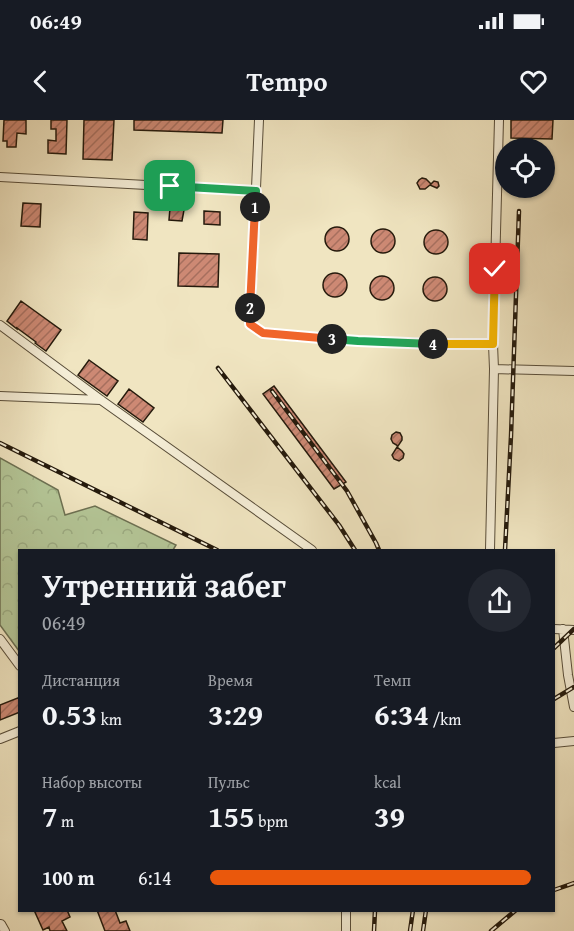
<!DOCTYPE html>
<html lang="ru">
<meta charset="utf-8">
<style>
:root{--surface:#171b24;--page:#242831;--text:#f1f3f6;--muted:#9ea1a6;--accent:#ea580c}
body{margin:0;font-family:"Gentium Book Plus",serif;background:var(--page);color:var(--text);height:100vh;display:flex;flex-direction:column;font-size:22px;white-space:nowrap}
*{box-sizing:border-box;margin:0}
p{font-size:20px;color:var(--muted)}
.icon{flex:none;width:33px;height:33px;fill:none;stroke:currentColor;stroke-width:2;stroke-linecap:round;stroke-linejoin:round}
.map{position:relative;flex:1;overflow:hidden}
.panel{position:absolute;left:18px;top:429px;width:537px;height:363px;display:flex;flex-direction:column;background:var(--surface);border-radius:0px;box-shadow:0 2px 4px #0004}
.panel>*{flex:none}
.controls{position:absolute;left:495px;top:18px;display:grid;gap:12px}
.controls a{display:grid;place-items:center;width:60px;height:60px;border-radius:50%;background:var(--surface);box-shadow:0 2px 4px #0004;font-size:30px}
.pin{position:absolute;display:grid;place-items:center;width:51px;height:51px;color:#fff;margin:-26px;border-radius:12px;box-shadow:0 3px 9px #0006}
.km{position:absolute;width:30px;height:30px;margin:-15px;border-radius:50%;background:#222;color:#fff;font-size:16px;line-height:30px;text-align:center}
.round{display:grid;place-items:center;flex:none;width:63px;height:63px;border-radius:32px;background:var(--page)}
.summary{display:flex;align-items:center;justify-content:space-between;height:102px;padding:0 24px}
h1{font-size:33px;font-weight:700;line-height:45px}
.figures{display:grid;grid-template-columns:repeat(3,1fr);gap:9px;height:102px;padding:6px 24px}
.figures div{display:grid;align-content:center}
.figures b{font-size:30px;font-weight:700}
.figures small{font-size:16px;font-weight:400}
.figures p{font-size:16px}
ul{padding:0 24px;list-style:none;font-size:20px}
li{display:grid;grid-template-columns:96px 72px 1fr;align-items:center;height:45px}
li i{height:15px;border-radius:8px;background:var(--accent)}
.status{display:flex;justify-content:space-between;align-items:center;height:42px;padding:0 30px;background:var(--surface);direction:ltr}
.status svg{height:16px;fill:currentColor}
header{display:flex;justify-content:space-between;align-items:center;height:78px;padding:0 24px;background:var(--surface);font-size:27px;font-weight:700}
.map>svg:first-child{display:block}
</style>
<div class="status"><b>06:49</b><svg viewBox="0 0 49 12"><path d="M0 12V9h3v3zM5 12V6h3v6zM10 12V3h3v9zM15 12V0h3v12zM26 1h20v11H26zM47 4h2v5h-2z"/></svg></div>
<header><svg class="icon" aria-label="back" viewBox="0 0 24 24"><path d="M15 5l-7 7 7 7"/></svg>Tempo<svg class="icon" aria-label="heart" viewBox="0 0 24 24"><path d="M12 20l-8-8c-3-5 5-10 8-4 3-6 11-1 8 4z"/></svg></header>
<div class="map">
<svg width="574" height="811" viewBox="0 0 574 811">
<defs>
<pattern id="forest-crowns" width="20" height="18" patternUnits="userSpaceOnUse" patternTransform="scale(1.5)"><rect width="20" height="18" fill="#b4c697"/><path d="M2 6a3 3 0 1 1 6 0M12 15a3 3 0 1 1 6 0" fill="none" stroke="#9baa81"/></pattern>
<pattern id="building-hatch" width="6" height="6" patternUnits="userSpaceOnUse" patternTransform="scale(1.5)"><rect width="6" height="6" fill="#cd8974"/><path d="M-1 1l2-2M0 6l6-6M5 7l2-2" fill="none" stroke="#a66f5e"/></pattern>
</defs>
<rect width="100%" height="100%" fill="#f0e5c1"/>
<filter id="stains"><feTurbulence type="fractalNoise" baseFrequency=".00333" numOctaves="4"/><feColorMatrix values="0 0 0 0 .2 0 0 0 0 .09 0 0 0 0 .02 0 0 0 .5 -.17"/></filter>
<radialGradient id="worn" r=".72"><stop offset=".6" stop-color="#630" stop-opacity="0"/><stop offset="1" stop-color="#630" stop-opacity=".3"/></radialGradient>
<path fill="url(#forest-crowns)" stroke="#6c7052" stroke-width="1.5" d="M0,338L58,370L65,395L95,386L176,425L173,430H20L19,531L0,505Z"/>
<path fill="url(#building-hatch)" stroke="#251a0c" stroke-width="1.5" d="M4,0H26V14L17,13L16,27H7V21H3Z
M51,0H67L66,34L48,33V20L56,21V9H51Z
M84,0H114L112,40L83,39Z
M134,0H223L222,13L134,10Z
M511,0H553L552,19L511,18Z
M422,58L426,59L431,64L434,61L438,62L439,66L437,68L430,65L425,69H420L417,63L419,60Z
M23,83L41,84L40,107L21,106Z
M170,88L184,90L182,101L169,100Z
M204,91L220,92V105L204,104Z
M134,92L148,93L147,120L133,119Z
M325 119a12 12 0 1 1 24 0a12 12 0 1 1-24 0Z
M371 121a12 12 0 1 1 24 0a12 12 0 1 1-24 0Z
M424 122a12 12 0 1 1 24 0a12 12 0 1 1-24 0Z
M179,133L219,134L218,167L178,166Z
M323 165a12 12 0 1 1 24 0a12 12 0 1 1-24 0Z
M370 168a12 12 0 1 1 24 0a12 12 0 1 1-24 0Z
M423 169a12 12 0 1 1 24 0a12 12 0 1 1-24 0Z
M21,181L61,210L46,231L35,223L36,222L17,208V209L7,201Z
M89,240L118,261L107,276L78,255Z
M274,266L346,362L334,369L263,274Z
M129,269L154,288L143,302L118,284Z
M396,312L400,313L402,317V320L398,326L393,323L391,319L392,315Z
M397,327L402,331L404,334L403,338L399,341L394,339L392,335Z
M20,577V592L0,600V585Z
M34,790H67L70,797L62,801L67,811H50L49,807L43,810Z
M97,790H115L120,803L126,801L130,811H105Z"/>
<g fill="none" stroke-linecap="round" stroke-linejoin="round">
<g stroke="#584d39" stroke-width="10">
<path id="minor" d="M259,0L250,204L263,213L281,215L358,221L480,225L493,224L499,0
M0,57L256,71
M0,205L101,280L312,430
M493,224L494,249L574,251
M0,276L101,280
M490,430L494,249
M554,509L574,510
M563,509L568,555L574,587
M0,519L20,546
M0,619L20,611
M554,623L574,621
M0,804H1L5,811
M346,811V790"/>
</g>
<use href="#minor" stroke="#f5eed7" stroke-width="8"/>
<g stroke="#251a0c" stroke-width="4.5">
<path id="rail" d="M218,248L339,405L355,430
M272,271L347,371L376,423L379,430
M0,323L217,430
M505,430L511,316L519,91
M554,528L574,509
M554,579L574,567
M554,770L574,763
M374,811L375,790
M410,811L413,790
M423,811L426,790
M491,811L516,790"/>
</g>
<use href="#rail" stroke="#f5eed7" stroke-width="2" stroke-dasharray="7" stroke-linecap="butt"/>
</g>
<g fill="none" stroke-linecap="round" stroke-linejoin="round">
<g stroke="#fff" stroke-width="12">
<path id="split-1" d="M170,66L256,71L255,87"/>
</g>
<g stroke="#fff" stroke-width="12">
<path id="split-2" d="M250,188L255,87"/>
</g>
<g stroke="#fff" stroke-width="12">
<path id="split-3" d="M250,188V204L263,213L332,219"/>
</g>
<g stroke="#fff" stroke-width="12">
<path id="split-4" d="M332,219L358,221L433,224"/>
</g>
<g stroke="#fff" stroke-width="12">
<path id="split-5" d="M433,224H493L494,183"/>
</g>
<g stroke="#fff" stroke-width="12">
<path id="split-6" d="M494,183L495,149"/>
</g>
<use href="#split-1" stroke="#22a559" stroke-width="8"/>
<use href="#split-2" stroke="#f0652b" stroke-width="8"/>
<use href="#split-3" stroke="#f0652b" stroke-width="8"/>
<use href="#split-4" stroke="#22a559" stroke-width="8"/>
<use href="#split-5" stroke="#f5b400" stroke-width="8"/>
<use href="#split-6" stroke="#f5b400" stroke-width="8"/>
</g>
<rect width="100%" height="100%" filter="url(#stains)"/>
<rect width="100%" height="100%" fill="url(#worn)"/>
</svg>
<div class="controls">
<a><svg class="icon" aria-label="locate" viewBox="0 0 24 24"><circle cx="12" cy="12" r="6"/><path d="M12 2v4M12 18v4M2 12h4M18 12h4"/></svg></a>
</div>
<div class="pin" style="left:170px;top:66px;background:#1e9e55"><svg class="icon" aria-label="arrive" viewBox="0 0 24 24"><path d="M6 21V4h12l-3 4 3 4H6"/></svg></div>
<div class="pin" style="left:495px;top:149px;background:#d93025"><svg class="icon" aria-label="check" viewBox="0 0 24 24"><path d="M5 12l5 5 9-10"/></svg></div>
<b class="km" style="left:255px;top:87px">1</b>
<b class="km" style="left:250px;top:188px">2</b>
<b class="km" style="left:332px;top:219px">3</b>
<b class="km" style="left:433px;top:224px">4</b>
<section class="panel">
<div class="summary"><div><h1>Утренний забег</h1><p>06:49</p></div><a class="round"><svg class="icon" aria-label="share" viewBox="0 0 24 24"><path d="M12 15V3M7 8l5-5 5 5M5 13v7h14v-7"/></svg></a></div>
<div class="figures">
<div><p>Дистанция</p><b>0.53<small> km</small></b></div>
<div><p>Время</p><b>3:29</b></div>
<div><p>Темп</p><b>6:34<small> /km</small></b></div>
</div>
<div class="figures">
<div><p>Набор высоты</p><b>7<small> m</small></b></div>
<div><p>Пульс</p><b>155<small> bpm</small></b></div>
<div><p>kcal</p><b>39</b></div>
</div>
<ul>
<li><b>100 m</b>6:14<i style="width:100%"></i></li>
</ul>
</section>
</div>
